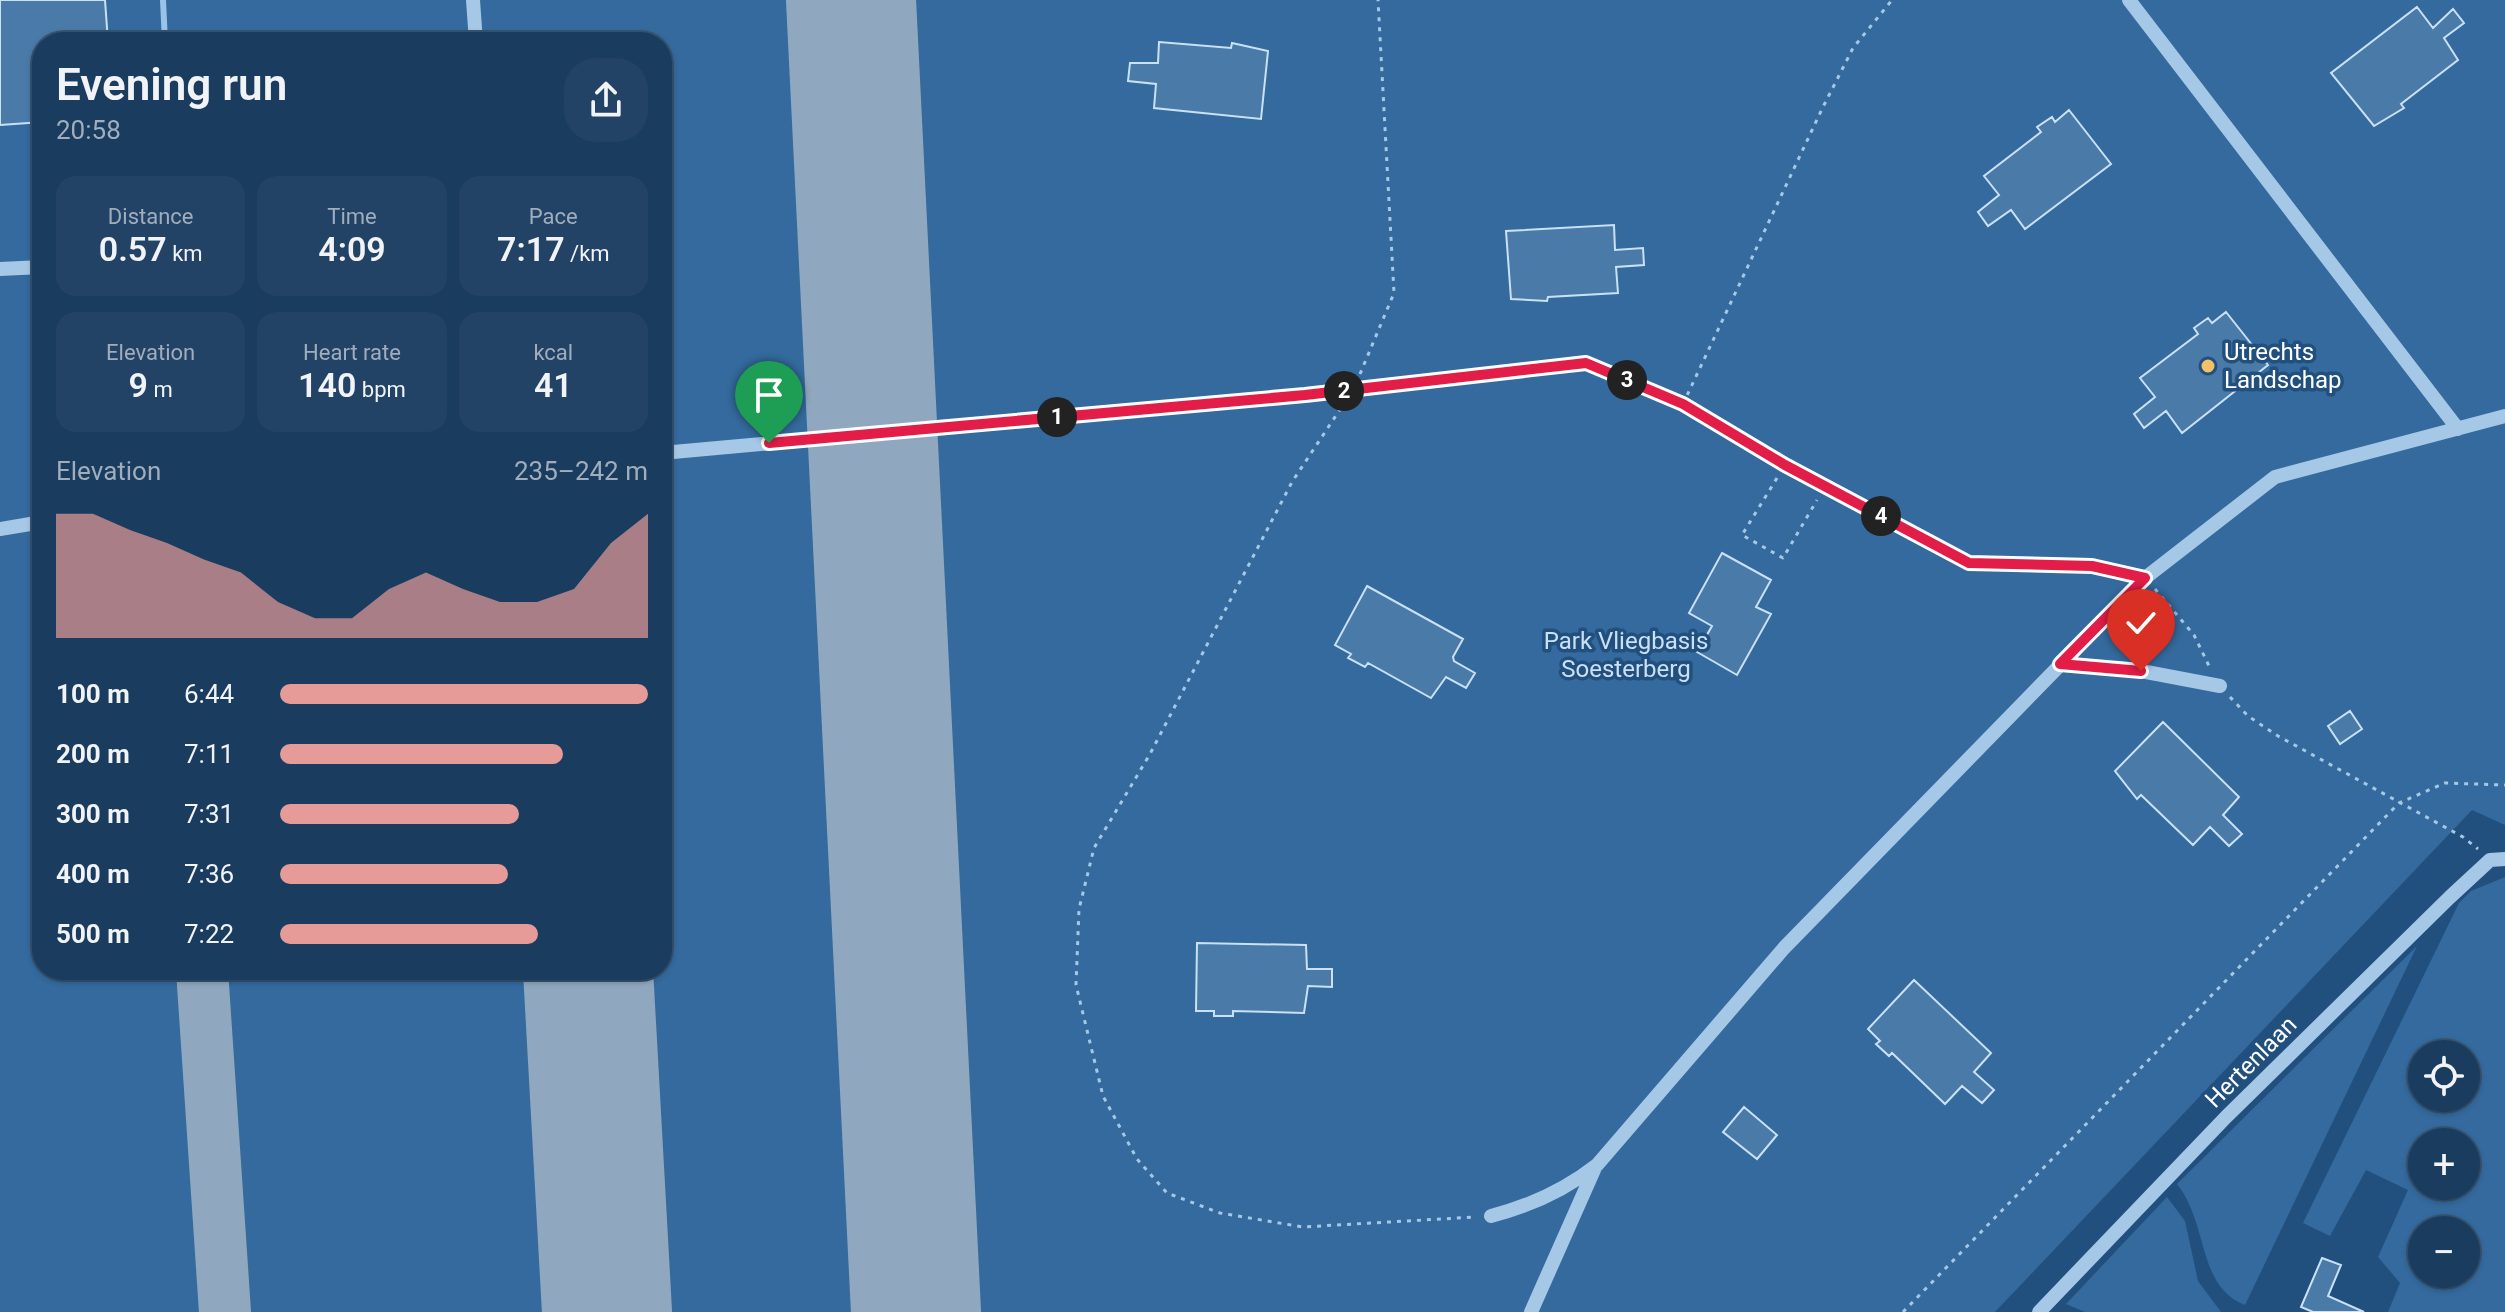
<!DOCTYPE html>
<meta charset="utf-8">
<style>
:root{--surface:#193c5f;--page:#224365;--text:#f1f3f6;--muted:#9fadbd;--line:#375674;--accent:#e69b98}
body{margin:0;font-family:Roboto,sans-serif;background:var(--page);color:var(--text);height:100vh;display:flex;flex-direction:column;font-size:30px;white-space:nowrap}
*{box-sizing:border-box;margin:0}
p{font-size:26px;color:var(--muted)}
.icon{flex:none;width:44px;height:44px;fill:none;stroke:currentColor;stroke-width:2;stroke-linecap:round;stroke-linejoin:round}
.map{position:relative;flex:1;overflow:hidden}
.side{position:absolute;left:32px;top:32px;width:640px;height:948px;display:flex;flex-direction:column;background:var(--surface);border-radius:32px;box-shadow:0 2px 6px #0004,0 0 0 2px var(--line)}
.side>*{flex:none}
.controls{position:absolute;left:2408px;top:1040px;display:grid;gap:16px}
.controls a{display:grid;place-items:center;width:72px;height:72px;border-radius:50%;background:var(--surface);box-shadow:0 2px 6px #0004,0 0 0 2px var(--line);font-size:40px}
.pin{position:absolute;display:grid;place-items:center;width:68px;height:68px;color:#fff;margin:-82px -34px;border-radius:50% 50% 50% 0;rotate:-45deg;box-shadow:0 0 8px #0007}
.pin .icon{rotate:45deg}
.km{position:absolute;width:40px;height:40px;margin:-20px;border-radius:50%;background:#222;color:#fff;font-size:22px;line-height:40px;text-align:center}
.round{display:grid;place-items:center;flex:none;width:84px;height:84px;border-radius:32px;background:var(--page)}
.overview{display:flex;align-items:center;justify-content:space-between;height:136px;padding:0 24px}
h1{font-size:44px;font-weight:600;line-height:60px}
.metrics{display:grid;grid-template-columns:repeat(3,1fr);gap:12px;height:136px;padding:8px 24px}
.metrics div{display:grid;align-content:center;border-radius:20px;background:var(--page);text-align:center}
.metrics b{font-size:34px;font-weight:600}
.metrics small{font-size:22px;font-weight:400}
.metrics p{font-size:22px}
.chart{height:224px;padding:16px 24px}
.chart p{display:flex;justify-content:space-between}
.chart svg{width:100%;height:144px;margin-top:8px;fill:var(--accent);opacity:.7}
ul{padding:0 24px;list-style:none;font-size:26px}
li{display:grid;grid-template-columns:128px 96px 1fr;align-items:center;height:60px}
li i{height:20px;border-radius:10px;background:var(--accent)}
.map>svg:first-child{display:block}
</style>
<div class="map">
<svg width="2505" height="1312" viewBox="0 0 2505 1312">
<rect width="100%" height="100%" fill="#21507f"/>
<path fill="#346a9d" fill-rule="evenodd" d="M0,0H2505V825L2472,810L1995,1312H0ZM42,42H662V970H42Z
M2505,877V1312H2388L2400,1283L2378,1257L2408,1190L2366,1170L2330,1236L2303,1223L2459,903L2471,891ZM2422,1054H2466V1098H2422ZM2422,1142H2466V1186H2422ZM2422,1230H2466V1274H2422Z
M2417,946L2245,1305C2197,1287 2209,1224 2177,1184Z
M2167,1197L2185,1221L2198,1281L2221,1312H2085L2066,1304Z"/>
<g fill="none" stroke-linecap="round" stroke-linejoin="round">
<path stroke="#99c4e8" stroke-width="6" d="M163,0L165,42"/>
<path stroke="#90a8bf" stroke-width="52" d="M202,970L225,1312"/>
<path stroke="#90a8bf" stroke-width="130" d="M851,0L916,1312
M588,970L607,1312"/>
</g>
<path fill="#4a7aa8" stroke="#c9e0f5" stroke-width="2" d="M0,0H105L108,42H42V122L0,125Z
M2417,7L2433,28L2453,9L2464,23L2444,38L2458,60L2401,104L2404,108L2374,126L2331,73Z
M1159,42L1231,48L1232,43L1268,51L1261,119L1154,108L1156,84L1128,81L1130,63H1158Z
M2069,110L2111,164L2025,229L2011,210L1988,226L1978,212L1999,195L1984,176L2041,132L2037,127L2052,117L2055,122Z
M1614,225L1615,250L1643,248L1644,265L1616,267L1618,293L1548,297L1547,301L1511,299L1506,231Z
M2226,312L2268,365L2182,433L2166,411L2144,428L2134,414L2155,397L2140,378L2198,334L2194,328L2208,318L2212,323Z
M1722,553L1771,580L1756,607L1771,614L1737,675L1697,652L1712,626L1689,613Z
M1367,586L1463,639L1453,657L1454,661L1475,673L1466,688L1446,677L1431,698L1368,663L1365,667L1348,658L1351,654L1335,645Z
M2350,711L2362,729L2340,744L2328,726Z
M2163,722L2239,797L2223,815L2242,834L2229,846L2210,827L2193,845L2141,795L2137,799L2115,771Z
M1197,943L1306,945L1307,969H1332V987L1308,986L1304,1013L1233,1011V1016H1214V1011H1196Z
M1914,980L1991,1053L1974,1072L1994,1090L1982,1103L1962,1086L1945,1104L1892,1053L1889,1056L1876,1044L1880,1041L1868,1029Z
M1744,1107L1777,1135L1757,1159L1723,1132Z
M2322,1258L2341,1265L2328,1296L2364,1312H2313L2301,1307Z"/>
<g fill="none" stroke-linecap="round" stroke-linejoin="round">
<path stroke="#a6c8e7" stroke-width="3" stroke-dasharray="4 6" stroke-linecap="butt" d="M1601,369L1683,404L1755,447
M1360,374L1394,293L1378,0
M1683,404L1822,109L1853,48L1892,0
M1341,408L1292,482L1150,754L1094,848L1079,909L1076,985L1103,1096L1137,1159L1167,1193L1220,1213L1303,1227L1475,1217
M1777,478L1742,535L1783,558L1817,500
M2155,589L2194,635L2210,668
M2230,697L2248,716L2278,736L2463,837L2478,849
M1903,1312L2399,803L2445,783L2505,785"/>
<path stroke="#a6c8e7" stroke-width="14" d="M473,0L476,42
M2129,0L2458,429
M0,269L42,267
M662,453L1305,395L1586,363
M1768,455L1969,563L2092,566L2145,578
M0,529L42,522
M2060,664L2141,671L2220,686
M1491,1216C1530,1206 1565,1190 1597,1165L1784,948L2145,578L2275,477L2505,416
M1531,1312L1594,1170
M2039,1312L2226,1117L2450,897L2490,860L2505,859"/>
</g>
<g fill="none" stroke-linecap="round" stroke-linejoin="round">
<g stroke="#fff" stroke-width="16">
<path id="route" d="M769,443L1305,395L1586,363L1683,404L1785,465L1969,563L2092,566L2145,578L2060,664L2141,671"/>
</g>
<use href="#route" stroke="#e11d48" stroke-width="10"/>
</g>
<circle fill="#f3c167" stroke="#21507f" stroke-width="3" cx="2208" cy="366" r="8"/>
<g text-anchor="middle" stroke-width="7" stroke-linejoin="round" paint-order="stroke">
<g font-size="24" fill="#fff" stroke="#21507f" text-anchor="start">
<text x="2224" y="360">Utrechts<tspan x="2224" dy="28">Landschap</tspan></text>
</g>
<g font-size="24" fill="#c9e0f5" stroke="#21507f">
<text x="1626" y="649">Park Vliegbasis<tspan x="1626" dy="28">Soesterberg</tspan></text>
</g>
<g font-size="24" fill="#fff" stroke="#21507f">
<text transform="translate(2251 1062) rotate(-45)" y="8">Hertenlaan</text>
</g>
</g>
</svg>
<div class="controls">
<a><svg class="icon" aria-label="locate" viewBox="0 0 24 24"><circle cx="12" cy="12" r="6"/><path d="M12 2v4M12 18v4M2 12h4M18 12h4"/></svg></a>
<a>+</a>
<a>−</a>
</div>
<div class="pin" style="left:769px;top:443px;background:#1e9e55"><svg class="icon" aria-label="arrive" viewBox="0 0 24 24"><path d="M6 21V4h12l-3 4 3 4H6"/></svg></div>
<div class="pin" style="left:2141px;top:671px;background:#d93025"><svg class="icon" aria-label="check" viewBox="0 0 24 24"><path d="M5 12l5 5 9-10"/></svg></div>
<b class="km" style="left:1057px;top:417px">1</b>
<b class="km" style="left:1344px;top:391px">2</b>
<b class="km" style="left:1627px;top:380px">3</b>
<b class="km" style="left:1881px;top:516px">4</b>
<section class="side">
<div class="overview"><div><h1>Evening run</h1><p>20:58</p></div><a class="round"><svg class="icon" aria-label="share" viewBox="0 0 24 24"><path d="M12 15V3M7 8l5-5 5 5M5 13v7h14v-7"/></svg></a></div>
<div class="metrics">
<div><p>Distance</p><b>0.57<small> km</small></b></div>
<div><p>Time</p><b>4:09</b></div>
<div><p>Pace</p><b>7:17<small> /km</small></b></div>
</div>
<div class="metrics">
<div><p>Elevation</p><b>9<small> m</small></b></div>
<div><p>Heart rate</p><b>140<small> bpm</small></b></div>
<div><p>kcal</p><b>41</b></div>
</div>
<div class="chart"><p><span>Elevation</span>235–242 m</p>
<svg viewBox="0 0 160 44" preserveAspectRatio="none"><path d="M0 44V6L10 6L20 11L30 15L40 20L50 24L60 33L70 38L80 38L90 29L100 24L110 29L120 33L130 33L140 29L150 15L160 6V44z"/></svg>
</div>
<ul>
<li><b>100 m</b>6:44<i style="width:100%"></i></li>
<li><b>200 m</b>7:11<i style="width:77%"></i></li>
<li><b>300 m</b>7:31<i style="width:65%"></i></li>
<li><b>400 m</b>7:36<i style="width:62%"></i></li>
<li><b>500 m</b>7:22<i style="width:70%"></i></li>
</ul>
</section>
</div>
